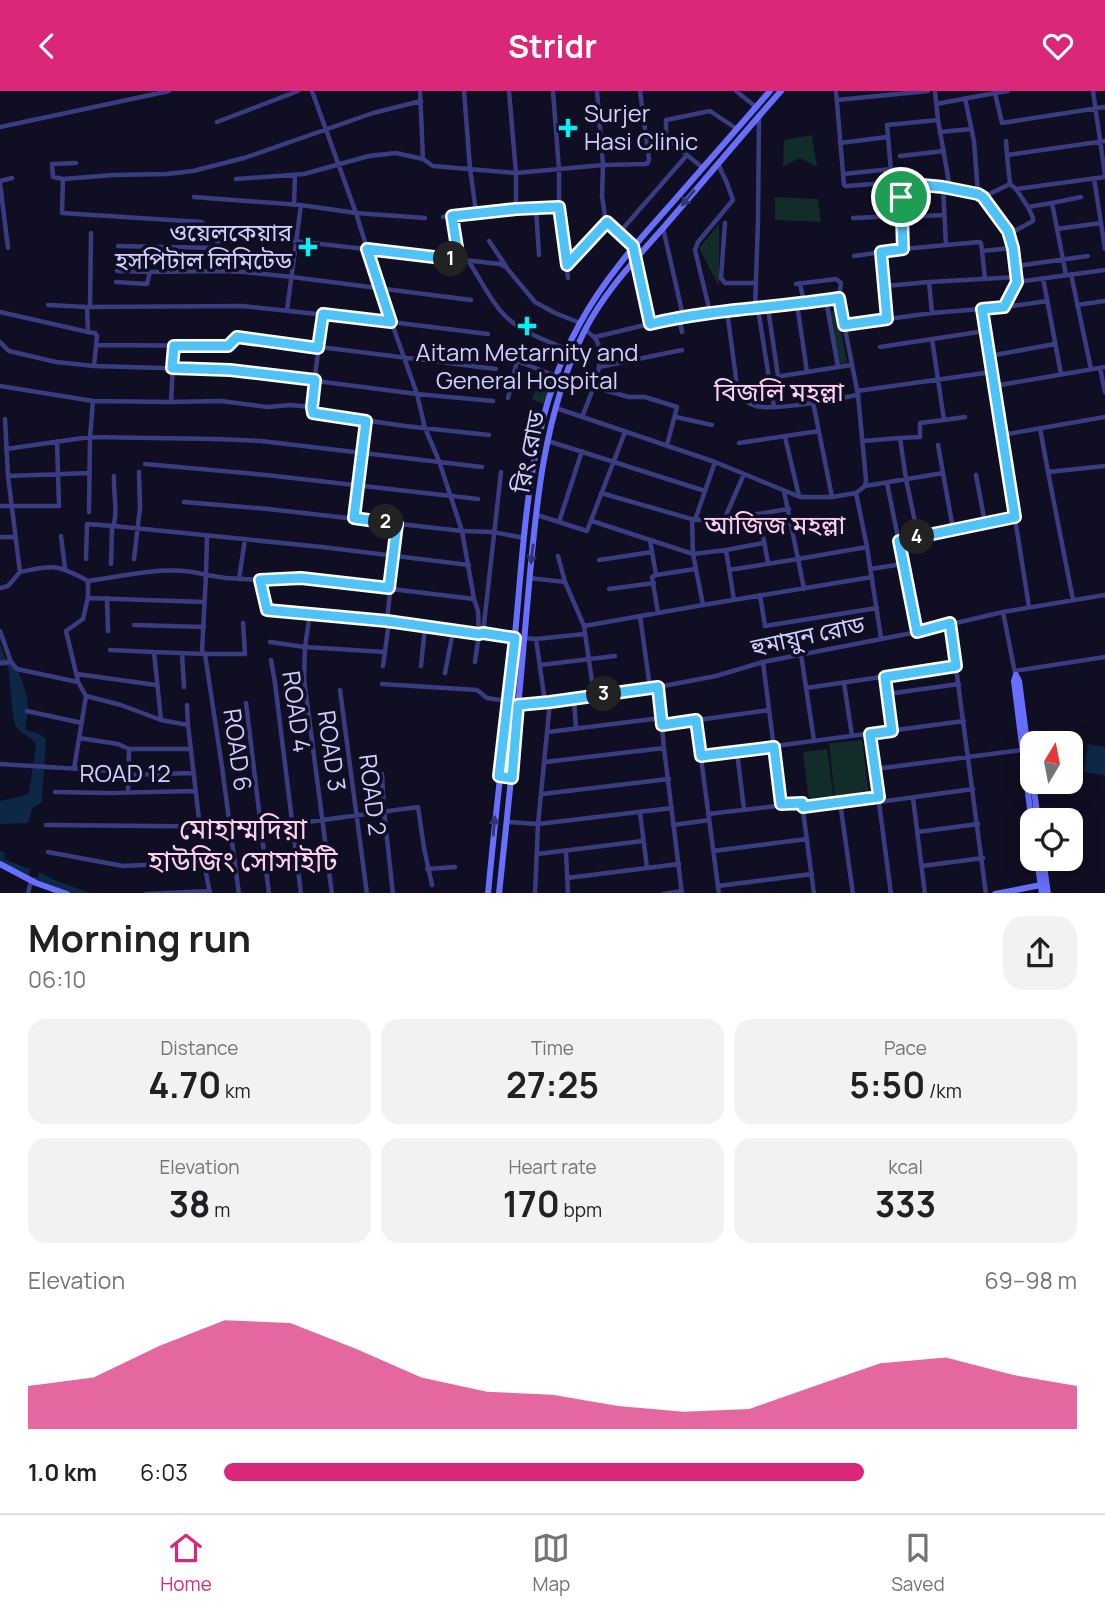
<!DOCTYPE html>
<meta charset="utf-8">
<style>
:root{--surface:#fff;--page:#f2f2f2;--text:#202124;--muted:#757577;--line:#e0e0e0;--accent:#db2777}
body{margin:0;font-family:Manrope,"Noto Sans Bengali",sans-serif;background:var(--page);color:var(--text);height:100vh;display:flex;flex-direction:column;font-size:26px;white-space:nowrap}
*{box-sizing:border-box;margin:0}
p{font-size:23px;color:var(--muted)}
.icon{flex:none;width:38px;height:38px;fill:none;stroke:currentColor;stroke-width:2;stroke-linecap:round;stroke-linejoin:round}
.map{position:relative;height:802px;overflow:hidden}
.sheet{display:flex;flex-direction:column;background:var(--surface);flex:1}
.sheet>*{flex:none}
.needle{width:46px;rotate:10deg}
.buttons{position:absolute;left:1020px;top:640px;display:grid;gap:14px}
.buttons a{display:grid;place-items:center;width:63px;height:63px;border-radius:14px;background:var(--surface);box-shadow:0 4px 18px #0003;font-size:35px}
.pin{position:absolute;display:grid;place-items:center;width:60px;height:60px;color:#fff;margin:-30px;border:4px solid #fff;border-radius:50%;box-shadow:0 2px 7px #0007}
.km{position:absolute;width:35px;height:35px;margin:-18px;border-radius:50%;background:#222;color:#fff;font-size:19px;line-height:35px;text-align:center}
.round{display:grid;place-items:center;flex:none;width:74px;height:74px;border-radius:21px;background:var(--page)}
.overview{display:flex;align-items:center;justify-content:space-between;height:119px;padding:0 28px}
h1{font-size:38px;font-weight:700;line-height:52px}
.stats{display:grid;grid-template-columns:repeat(3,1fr);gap:10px;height:119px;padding:7px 28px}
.stats div{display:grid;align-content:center;border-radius:18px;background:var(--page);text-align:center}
.stats b{font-size:35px;font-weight:700}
.stats small{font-size:19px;font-weight:400}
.stats p{font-size:19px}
.chart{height:196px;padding:14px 28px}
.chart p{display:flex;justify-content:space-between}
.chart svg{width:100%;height:126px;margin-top:7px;fill:var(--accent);opacity:.7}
ul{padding:0 28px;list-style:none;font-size:23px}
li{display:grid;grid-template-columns:112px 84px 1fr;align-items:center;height:52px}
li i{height:18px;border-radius:9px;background:var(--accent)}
header{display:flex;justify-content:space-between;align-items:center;height:91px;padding:0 28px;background:var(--accent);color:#fff;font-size:32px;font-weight:700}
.dock{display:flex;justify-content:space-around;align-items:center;height:98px;border-top:2px solid var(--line);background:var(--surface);font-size:19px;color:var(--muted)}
.dock a{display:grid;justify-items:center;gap:4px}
.dock .on{color:var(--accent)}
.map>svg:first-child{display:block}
</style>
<header><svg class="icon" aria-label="back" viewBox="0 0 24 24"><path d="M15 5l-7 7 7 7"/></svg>Stridr<svg class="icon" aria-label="heart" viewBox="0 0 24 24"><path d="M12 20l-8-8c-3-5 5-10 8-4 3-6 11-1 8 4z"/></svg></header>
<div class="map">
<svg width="1105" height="803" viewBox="0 0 1105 803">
<rect width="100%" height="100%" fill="#100e22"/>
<path fill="#112c29" d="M812,44L817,76L800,67L783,75L784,49Z
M775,106L818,108L821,131L775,129Z
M719,133V195L699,157Z
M837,219L847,271L839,273L829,220Z
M542,285L559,292L549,316L532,308Z
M862,649L869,704L835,708L829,652Z
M827,658L834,708L809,711L803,661Z"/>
<path fill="#0d2747" d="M0,552L5,567L15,571L27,605L28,620L25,638L41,644L46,648L42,709L41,712L32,717L28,732L0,733V710L23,705L29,702L36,654L35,651C30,646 22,643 17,637C11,629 11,588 8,575H0Z
M1088,653L1105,656V684L1084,681Z
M0,760L5,762L4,768L30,778L29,785L38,787L39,781L59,791L91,802H69L46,795L0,771Z"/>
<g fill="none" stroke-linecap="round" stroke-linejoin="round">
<path stroke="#393c80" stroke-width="4.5" d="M312,0L356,122L379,196L417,303L425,337L439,370L462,440L474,508L478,520L479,543L483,542L515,547
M420,0L423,68
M464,0L470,77L476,121
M509,0L516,82V118
M553,0L559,79V116L568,187
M597,0L603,74L602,105L605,125L607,131L633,155L650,233
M736,0L756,16
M836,0L844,94L846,95L901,91L943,96L978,103L983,106L1008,140L1012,157L1017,191L1005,216L932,222L844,234
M935,0L938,29L950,97
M1008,0L995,2L1002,32L1105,16
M1093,0L1105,84
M965,7L974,50L978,103
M837,9L928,0
M936,13L995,2
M217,31L298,0
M0,36L169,0
M940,41L971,38
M1006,50L1007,64
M840,52L887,46
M900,65L944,60
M76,72L52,73L53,86L63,88L62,122L201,131L203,132V139L205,140L500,173L506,176L535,211L555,222L580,232
M703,77L666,47V29L710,20L737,38
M844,83L891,78
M1094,87L1105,158
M63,88L113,84L166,83L193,80L244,67L373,22L421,10
M236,88L304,83L369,65L396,62L423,68L433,75L516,82L603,74L645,73L648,72L649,68L640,0
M0,90L12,87
M901,91L903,158
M0,92L8,157
M892,92L887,34L938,29
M1010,93L1007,64L1105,50
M943,96L946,154
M1016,98L1028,116L1052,112L1066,184
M194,106L301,114L356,122L425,127
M983,106L1010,93L1016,98L1105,86
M1052,112L1081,106
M294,114L295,84
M536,117L539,164
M452,125L459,169
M443,126L476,121L559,116
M853,127L897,125L901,126L944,124
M725,132L721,187L725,192H756
M663,137L683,225
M1057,138L1101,132
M619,142L687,64
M1009,143L1033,130V127L1028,116
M489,150L506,175
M118,155L218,157L217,141
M982,160L985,188
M881,161L887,228
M854,165L903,158L979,151L981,152L982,160L1012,157
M469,171C481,189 494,217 511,230C526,243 548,250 566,258
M567,174L607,131
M1016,175L1088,165
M117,180L150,181
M1071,183L1091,278
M1043,187L1061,283
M116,191L147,193L150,181L219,180L245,181L292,186L471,209
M1017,191L1105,179
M800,192L804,212
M796,193L836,188L841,192L839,207L858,304L866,389L865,395
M885,195L929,191
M826,209L838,276
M797,213L807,281
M48,214L87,216L243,215L391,231L488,243
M1077,214L1105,210
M87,216L88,241L95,242L97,245L94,275
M90,216L91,142
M1005,216L1047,210
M768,217L778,285
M755,218L758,130L759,26
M758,218L769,287
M982,218L1029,516
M287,219L301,114
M727,220L738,302C743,309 748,313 756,315C778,320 833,308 858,304
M0,221L88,241
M710,221L695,159L698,151L733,109L727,92L718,73
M932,222L929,191L1017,186
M679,226L682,241
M595,246L683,225L710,221L755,218L839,207
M932,248L944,329L965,326
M0,251L9,260L56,271L94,275L230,279L417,303L493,310
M96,254L228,255L231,253L234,247L240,246L496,278
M880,256L985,240
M989,265L1055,253
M599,276L682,259
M1100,277L1105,301
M0,295L93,310L171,311L221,310L268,316L290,314L311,316L312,320L315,322L405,335L489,344
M994,295L1105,276
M593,296L629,306H645L677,316L667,354
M857,300L992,281
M508,307L517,270L556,285
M171,311L174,255
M813,311L832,406
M311,316L323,223
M774,316L769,287L851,274
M556,317L715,371L800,406H832L856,402L865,395L943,382
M582,326C590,305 610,264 594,246C591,243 588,241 585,239
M676,326L712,334
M1040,337L1048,381L1105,375
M1002,344L1105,326
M785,346L799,405
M900,347L920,346V332L944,329
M548,350L705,400
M863,350L900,347L906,388L918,445
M739,352L819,340
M938,354L953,438
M6,358L90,346L216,348L261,350L482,376
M145,373L266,384L478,408
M1048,381L1073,509
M976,384L985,432
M8,385L90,382
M887,392L917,541
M601,402L695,429H724L744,383
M856,402L867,456L881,547
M184,411L268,418L462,440L493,441L524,447
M0,415H59L57,350
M89,421L90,346L93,310
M759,423L768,472
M537,424L587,440L625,341
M354,427L366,330
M725,428L789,418
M695,429L715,371
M592,430L693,463L726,459L734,509
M559,431L582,360
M61,445L65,477
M0,446H15
M650,449L656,484L652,486L658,522
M899,450L1015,426
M726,459L763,452
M558,465L565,491
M86,468L87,433L114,435L322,456L469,474
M134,468L140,417L139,381
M599,469L652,461
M111,473L112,438C119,423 113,402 114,385
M870,478L903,473
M729,479L798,468L784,400
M20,481C54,474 57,473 88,490
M656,484L695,478
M529,487L565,491L584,535L594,604
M239,488L245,448
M88,490C127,485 168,473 206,484L207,445
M260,490L267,519L387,530L479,543L475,571
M0,497L8,495L20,481L8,385L5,328
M609,498L654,492
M804,498L798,468L867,456
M760,504L765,535L877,517
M88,507L204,511
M107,507L108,540
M703,514L872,486
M1003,521L1015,582
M310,522L305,556L304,588L332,803
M640,525L650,597
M387,530L397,433
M950,532L986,803
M134,534L204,536
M584,535L703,514L693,463L692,428
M0,540L11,571L17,578L78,591L86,605L121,614L161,629L154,561L205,563L202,560L206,484L226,487L259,489L301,487L474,508
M483,542L501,381
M525,547L536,548L545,611
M536,548L585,543
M270,551L305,556L385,561
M110,559L154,561
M182,562L184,596
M801,563L814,650
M271,569L275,592L301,803
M763,571L781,713
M0,572L11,571
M540,574L615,565
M383,575L389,531
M421,575L425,536
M1015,580L1105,566
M445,582L453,540
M77,583L156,594
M885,586L892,640
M78,590L66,540L83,528L88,506V490
M844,592L852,645
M382,593L477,599L487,607L507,610
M658,596L664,657L682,803
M806,597L956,575
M340,599L367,803
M887,603L959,593
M574,608L576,638
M246,612L269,803
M187,614L188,634
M518,614L550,611L658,596L716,585L763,571L917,541L1003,521L1105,504
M27,620L82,632
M161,629L188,634L204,771L210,803
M696,629L719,803
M662,634L769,619
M548,641L661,627
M870,643L891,803
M79,647L118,653L129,658H190
M737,661L744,718
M700,665L964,630
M545,671L664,657
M0,673L128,681
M74,678L86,605
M875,678L1022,659
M382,683L384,720L393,803
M128,684L193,682
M55,701L108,702L195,700
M128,702L129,658
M542,703L669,688
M913,707L925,803
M840,711L853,803
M879,711L973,698
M803,717L879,706
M640,721L647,777
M708,723L802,712L814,803
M507,731L538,733L672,717
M46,734L260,736L293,733L418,716L424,757L432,794
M673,734L709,729
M917,741L978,733
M713,760L807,748
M48,761L123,775L204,771
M566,761L568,803
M537,763L643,750
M922,775L983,767
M427,778L455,776
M567,787L679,773
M718,795L812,783
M28,803L31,789
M146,803L210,800
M239,803L222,676L205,563H245L243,532
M535,803L538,733L550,611
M663,803L682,800"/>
<path stroke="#686ffd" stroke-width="6" d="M1016,584L1014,590L1032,734
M1016,584L1019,590L1032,689
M1033,691L1038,730
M1037,768L1042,803
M1043,768L1048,803
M0,773L36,792L67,803
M488,803C496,716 507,630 515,544C525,441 528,326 579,234C603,189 638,150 672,112C705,74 738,37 770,0
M499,803C508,718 517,634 524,550C534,446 537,336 584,241C604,201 635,169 664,136C703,91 741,45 781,0
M995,803L1046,793"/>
</g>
<defs><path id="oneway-solid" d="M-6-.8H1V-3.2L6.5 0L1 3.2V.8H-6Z" transform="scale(1.75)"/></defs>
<g fill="#33357a">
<use href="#oneway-solid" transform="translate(688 107) rotate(130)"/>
<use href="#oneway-solid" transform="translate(532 463) rotate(97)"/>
<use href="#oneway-solid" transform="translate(494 735) rotate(-85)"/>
</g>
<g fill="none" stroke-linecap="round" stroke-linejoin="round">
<g stroke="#fff" stroke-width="14">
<path id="route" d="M901,92L943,96L978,103L983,106L1008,140L1013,157L1017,191L1004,216L982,218L1015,426L899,450L917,541L950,532L956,575L885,586L892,640L870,643L879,706L803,716L802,712L781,713L774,656L701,665L696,629L662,634L658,596L550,611L518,614L512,687L499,685L515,547L483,542L479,543L387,530L267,519L260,489L301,487L389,497L397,433L354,427L366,330L313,322L312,316L315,289L230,279L172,277L174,255H228L237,246L318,257L323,223L391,231L367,158L459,169L452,125L516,118L559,116L567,174L607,131L633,155L650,233C712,218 776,217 839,207L844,234L887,228L881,161L903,158Z"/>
</g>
<use href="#route" stroke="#4fc3f7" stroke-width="9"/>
</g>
<g fill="#04eff6" stroke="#100e22" stroke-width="2.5">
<path d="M564.5 26.5h7v7h7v7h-7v7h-7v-7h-7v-7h7z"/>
<path d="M304.5 145.5h7v7h7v7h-7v7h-7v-7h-7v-7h7z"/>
<path d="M523.5 224.5h7v7h7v7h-7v7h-7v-7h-7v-7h7z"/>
</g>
<g text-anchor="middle" stroke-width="7" stroke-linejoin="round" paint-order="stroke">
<g font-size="24" fill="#d2cffe" stroke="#100e22" text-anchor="start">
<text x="584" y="31">Surjer<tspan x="584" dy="28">Hasi Clinic</tspan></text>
<text x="292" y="150" text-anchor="end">ওয়েলকেয়ার<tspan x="292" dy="28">হসপিটাল লিমিটেড</tspan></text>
<text x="527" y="270" text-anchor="middle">Aitam Metarnity and<tspan x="527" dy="28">General Hospital</tspan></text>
</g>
<g font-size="24" fill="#d2cffe" stroke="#100e22">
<text transform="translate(529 361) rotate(-79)" y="8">রিং রোড</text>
<text transform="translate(808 545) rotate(-12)" y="8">হুমায়ুন রোড</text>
<text transform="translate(296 621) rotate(82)" y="8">ROAD 4</text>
<text transform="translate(237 659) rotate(82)" y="8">ROAD 6</text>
<text transform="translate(331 660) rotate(82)" y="8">ROAD 3</text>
<text x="125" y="691">ROAD 12</text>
<text transform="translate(372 704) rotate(83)" y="8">ROAD 2</text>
</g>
<g font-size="26" fill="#fed1f1" stroke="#100e22">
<text x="779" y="310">বিজলি মহল্লা</text>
<text x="775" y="443">আজিজ মহল্লা</text>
</g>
<g font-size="28" fill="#fed1f1" stroke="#100e22">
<text x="243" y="748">মোহাম্মদিয়া<tspan x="243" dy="32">হাউজিং সোসাইটি</tspan></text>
</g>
</g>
</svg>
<div class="buttons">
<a><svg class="needle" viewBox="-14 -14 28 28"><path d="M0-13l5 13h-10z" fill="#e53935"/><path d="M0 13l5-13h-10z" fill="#757577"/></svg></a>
<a><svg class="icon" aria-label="locate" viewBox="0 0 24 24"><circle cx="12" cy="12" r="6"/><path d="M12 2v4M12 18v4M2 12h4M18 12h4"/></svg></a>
</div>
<div class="pin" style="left:901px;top:106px;background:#1e9e55"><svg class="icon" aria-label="arrive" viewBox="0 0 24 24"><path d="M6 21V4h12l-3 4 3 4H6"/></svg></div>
<b class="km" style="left:451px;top:168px">1</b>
<b class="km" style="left:386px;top:431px">2</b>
<b class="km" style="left:604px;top:603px">3</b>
<b class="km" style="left:917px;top:446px">4</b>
</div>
<section class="sheet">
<div class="overview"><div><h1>Morning run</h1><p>06:10</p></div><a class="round"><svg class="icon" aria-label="share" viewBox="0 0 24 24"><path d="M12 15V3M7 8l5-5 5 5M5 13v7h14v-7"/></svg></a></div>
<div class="stats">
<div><p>Distance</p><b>4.70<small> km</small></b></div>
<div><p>Time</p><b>27:25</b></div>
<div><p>Pace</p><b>5:50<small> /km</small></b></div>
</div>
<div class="stats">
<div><p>Elevation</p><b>38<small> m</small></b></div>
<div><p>Heart rate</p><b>170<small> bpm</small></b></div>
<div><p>kcal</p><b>333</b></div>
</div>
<div class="chart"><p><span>Elevation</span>69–98 m</p>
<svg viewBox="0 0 160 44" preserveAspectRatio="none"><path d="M0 44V29L10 26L20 15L30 6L40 7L50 16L60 26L70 31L80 32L90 36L100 38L110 37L120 29L130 21L140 19L150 25L160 29V44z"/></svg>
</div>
<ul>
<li><b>1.0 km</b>6:03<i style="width:75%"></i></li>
</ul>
</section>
<nav class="dock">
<a class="on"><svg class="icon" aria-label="home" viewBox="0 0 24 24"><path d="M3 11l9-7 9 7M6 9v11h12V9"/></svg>Home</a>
<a><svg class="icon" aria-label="map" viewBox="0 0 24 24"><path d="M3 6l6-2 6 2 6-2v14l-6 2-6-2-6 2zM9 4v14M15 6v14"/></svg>Map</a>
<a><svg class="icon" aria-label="saved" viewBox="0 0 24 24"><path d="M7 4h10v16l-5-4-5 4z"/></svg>Saved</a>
</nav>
